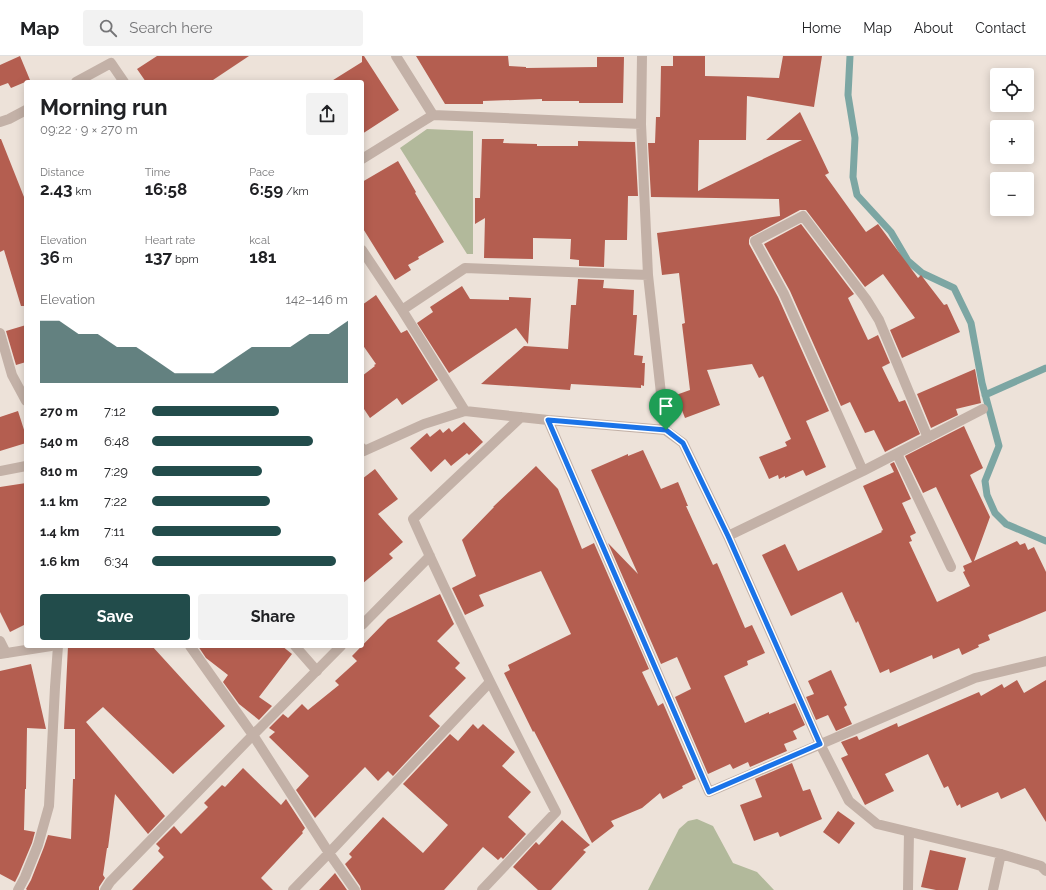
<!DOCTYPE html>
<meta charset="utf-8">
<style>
:root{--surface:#fff;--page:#f2f2f2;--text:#202124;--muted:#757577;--line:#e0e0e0;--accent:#224c4b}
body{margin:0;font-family:Raleway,sans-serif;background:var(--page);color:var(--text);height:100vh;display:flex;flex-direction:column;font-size:15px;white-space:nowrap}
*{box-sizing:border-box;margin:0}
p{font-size:13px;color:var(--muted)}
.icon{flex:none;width:22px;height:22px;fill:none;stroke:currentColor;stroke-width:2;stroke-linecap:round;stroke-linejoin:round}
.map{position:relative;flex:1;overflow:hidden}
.panel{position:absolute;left:24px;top:24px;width:340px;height:568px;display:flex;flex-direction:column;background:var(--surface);border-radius:4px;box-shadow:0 2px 10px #0003}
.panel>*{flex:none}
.tools{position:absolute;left:990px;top:12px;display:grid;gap:8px}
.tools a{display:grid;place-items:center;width:44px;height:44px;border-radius:4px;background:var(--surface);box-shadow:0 2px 10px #0003;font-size:20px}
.pin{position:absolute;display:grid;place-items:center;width:34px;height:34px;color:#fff;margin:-41px -17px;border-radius:50% 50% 50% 0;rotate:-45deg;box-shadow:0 0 4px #0007}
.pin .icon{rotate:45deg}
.round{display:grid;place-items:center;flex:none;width:42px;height:42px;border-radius:4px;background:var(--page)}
.overview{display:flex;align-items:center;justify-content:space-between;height:68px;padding:0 16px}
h1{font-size:22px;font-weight:700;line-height:30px}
.stats{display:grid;grid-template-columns:repeat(3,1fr);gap:6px;height:68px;padding:4px 16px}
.stats div{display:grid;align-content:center}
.stats b{font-size:17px;font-weight:700}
.stats small{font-size:11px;font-weight:400}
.stats p{font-size:11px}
.chart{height:112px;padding:8px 16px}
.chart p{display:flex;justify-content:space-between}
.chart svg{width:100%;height:72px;margin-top:4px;fill:var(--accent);opacity:.7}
.primary-button{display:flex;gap:8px;margin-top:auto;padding:8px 16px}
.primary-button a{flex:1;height:46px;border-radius:4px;background:var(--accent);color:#fff;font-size:16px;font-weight:700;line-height:46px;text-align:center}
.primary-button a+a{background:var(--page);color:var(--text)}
ul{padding:0 16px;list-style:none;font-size:13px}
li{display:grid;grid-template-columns:64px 48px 1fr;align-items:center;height:30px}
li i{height:10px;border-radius:5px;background:var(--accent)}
header{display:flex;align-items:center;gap:24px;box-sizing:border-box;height:56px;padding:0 20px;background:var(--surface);border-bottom:1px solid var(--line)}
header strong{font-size:19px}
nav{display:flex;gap:22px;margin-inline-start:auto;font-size:14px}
.search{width:280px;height:36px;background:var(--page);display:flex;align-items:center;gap:10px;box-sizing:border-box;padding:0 14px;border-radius:4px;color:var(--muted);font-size:15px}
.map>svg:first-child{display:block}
</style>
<header>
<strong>Map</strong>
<div class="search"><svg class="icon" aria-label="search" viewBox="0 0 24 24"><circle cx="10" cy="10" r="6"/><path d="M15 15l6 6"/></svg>Search here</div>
<nav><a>Home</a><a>Map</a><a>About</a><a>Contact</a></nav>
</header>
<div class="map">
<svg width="1046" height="834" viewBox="0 0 1046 834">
<rect width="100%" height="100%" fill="#ede2d9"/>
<path fill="#b2b99b" d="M427,73L473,75V198H467L400,92Z
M697,763L713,770L733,807L757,816L774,834H648L679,773L688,765Z"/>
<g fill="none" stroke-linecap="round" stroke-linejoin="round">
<path stroke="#7ca6a3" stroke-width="7" d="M850,0L848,39L855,82L853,121L857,139L891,176L908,205L922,217L954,232L971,267L982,327L999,390L985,425L987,439L995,457L1006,468L1046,485
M985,339L1046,312"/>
</g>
<path fill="#b45e50" d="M20,0L30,24L11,32L8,27L0,30V9Z
M157,0H249L210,26H146L137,13Z
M362,0H364L399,54L362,78V26H330L362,6Z
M416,0H508L509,10L526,11V12L597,11V1H624L623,47H579V45H542V43L483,45V48H445Z
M673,0H705V20L779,22L783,0H822L814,51L747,40L746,84H699L698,135L802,84H766L800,56L829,117L825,119L866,176L878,168L918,222L921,219L944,249L947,248L960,276L902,302L890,274L915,262L883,218L865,231L806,154H800L750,181L749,184V188L778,241L829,355L806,365L826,411L806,420L803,414L785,422V420L779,423L778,419L769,423L759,401L787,390L785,386L791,383L763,320L759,322L752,308L707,314L720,349L685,362L676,339L690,334L682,268L685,267L679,217L662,219L657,177L780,160L779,143L651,141L648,87H655L656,61H660L661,10H673Z
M0,83H1L26,146V250H21L4,194L0,196Z
M482,83H504L503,87L537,88V90H578V85L635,86L638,140H628L627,184H605L604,211L579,210V204L570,203L571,183L533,182V203L484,202L485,162L475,168V142H480Z
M398,105L416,136L415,137L444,186L418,201L419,203L408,209L411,214L395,224L362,171V126Z
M801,168L854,238L848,242L868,284L878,279L890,307L882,311L899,346L905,344L920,378L885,396L874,374L865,377L850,346L841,350L790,235L764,188Z
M578,223L604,224L603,232L634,234L633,259H637L634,299L643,300L642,307H645L644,330L641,329V332L571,328L570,334L481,328L524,290L568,293L571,249H576Z
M462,230L470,243L509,244V241L531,242L528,288L516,272L449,317L417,267L433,256L430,251Z
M376,239L401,277L407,274L438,324L402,349L397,342L370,362L362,350V320L375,310L374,309L376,308L362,288V249Z
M26,269V306L16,309L6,275Z
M975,313L981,347L956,353L958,359L931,372L917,338Z
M18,355L26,380V387L0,395V361Z
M464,366L483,386L469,399L467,397L451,410L445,403L431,416L410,392L427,377L430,381L440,373L443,377L449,372L452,376Z
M964,370L983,412L970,419L990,461L974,505L1017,485L1020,489L1025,487L1028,494L1034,491L1046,516V555L988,579L990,584L978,589L979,591L962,599L959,592L933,603L932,599L890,617L889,613L880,617L858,565L856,567L842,536L791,560L762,499L785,488L798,515L882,476L881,475L883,474L863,430L894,416L890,408L894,406L911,443L902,447L916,477L910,480L912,485L909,486L937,546L970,530L963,516L965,515L963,510L972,506L936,431L923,437L905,400Z
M643,394L661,433L678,426L688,450H686L713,509L717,507L745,572L752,569L765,597L747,605L748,609L724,620L745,667L769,656V658L795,647L805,669L793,675L797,683L784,688L787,695L750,711L748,706L733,713L730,708L708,718L675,641L691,633L677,601L661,608L608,487L638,518L591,414L628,398V400Z
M536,410L558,433L582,493L594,487L649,613L642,616L658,650L663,647L696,723L682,730L683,732L663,743L660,737L642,752L611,765L614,770L592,787L534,675L533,676L504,617L510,614L508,609L571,578L541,515L479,539L484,550L465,559L452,532L476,520L462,484L494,451H493Z
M375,413L398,443L378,458L403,486L389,498L393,502L362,528V423Z
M26,427V568L10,576L0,556V431Z
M440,538L454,568L437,585L460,607L455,612L466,622L429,660L440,670L393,720L388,715L378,725L365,711L315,762L296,734L309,720L269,681L275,676L269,672L283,658L288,662L302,648L308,654L339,629L335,625L357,605L352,600L388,563Z
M68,590H152L225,670L173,718L103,651L86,666L165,760L148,778L115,738L108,792H107L103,819L105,822L99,831V834H27L26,833L31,824L44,791L48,779L71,783L73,723H75V673H64Z
M198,590H282L292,598L259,641L272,650L259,664L239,648L223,626L228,619L206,602Z
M31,608L46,673L27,672L26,733H25L24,774L35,776L32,787L19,818L15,826L0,818V615Z
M831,614L847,649L844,651L852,668L836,675L828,659L816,664L806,641L814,638L808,625Z
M1017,624L1024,637L1046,624V766L1025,732L1001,743L998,736L961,752L960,748L957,750L948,730L944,732L928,698L885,718L894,735L865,749L841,702L848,699L841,686L857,680L859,684L897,667L898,671L979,636L981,640L1002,628L1004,632Z
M473,668L478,673L483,668L515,696L502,710L531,736L508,761L526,778L503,803L501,801L498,804L483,791L444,834H361L360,830L345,808L352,801L349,798L383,761L423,797L448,769L403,728L450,678L458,685Z
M792,707L803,735L810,733L822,763L780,781L778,776L754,785L740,749L762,741L755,723Z
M243,712L281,749L286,743L305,772L302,776L303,777L261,822L273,834H132L164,801L158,795L160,792L156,788L174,770L181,778L208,751L204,747L222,729L225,731Z
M838,755L855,767L839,788L823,776Z
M562,764L590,789L583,794L586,796L551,834H538L513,811L536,786L539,789Z
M930,794L966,802L958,834H936L921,831Z
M335,817L347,834H319Z"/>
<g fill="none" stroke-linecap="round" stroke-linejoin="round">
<path stroke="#c3b1a7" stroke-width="10" d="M897,398L951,511
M0,585L6,597
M295,590L317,615
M908,834L909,776"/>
<path stroke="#c3b1a7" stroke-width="10" d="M396,0L433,59
M642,0L641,68L648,219L665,374
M76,26L111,7L124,26
M0,66L9,63L26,54
M362,103L433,59L641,68
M362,194L402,254L465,355
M402,254L465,212L648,219
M0,277L12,319L26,345
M548,364L709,736L975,622L1046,605
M362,392L364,395L424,368L465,355L548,364L665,374L683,387L728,480L820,688L849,745L877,768L1001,798L1041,810L1046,815
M0,415L26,410
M863,415L784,238L755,185L803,160L866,243L879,264L928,382
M728,480L863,415L983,353
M362,569L430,500
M190,590L253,679L329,797L355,834
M0,598L51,590
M18,834L25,821L38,789L49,750L55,631L58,590
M105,834L110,826L253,679L341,590
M293,834L329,797L490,626
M482,834L556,756C506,659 457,562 413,463L521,361
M993,834L1001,798"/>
</g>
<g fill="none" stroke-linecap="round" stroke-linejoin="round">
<g stroke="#fff" stroke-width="8">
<path id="route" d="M548,364L666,374L683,387L728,480L820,688L709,736Z"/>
</g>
<use href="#route" stroke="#1a73e8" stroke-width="5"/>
</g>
</svg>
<div class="tools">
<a><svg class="icon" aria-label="locate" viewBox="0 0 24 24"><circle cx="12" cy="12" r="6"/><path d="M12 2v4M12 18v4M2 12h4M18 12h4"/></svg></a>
<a>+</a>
<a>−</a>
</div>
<div class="pin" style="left:666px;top:374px;background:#1e9e55"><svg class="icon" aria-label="arrive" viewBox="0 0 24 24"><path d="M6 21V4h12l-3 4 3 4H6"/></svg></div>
<section class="panel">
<div class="overview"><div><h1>Morning run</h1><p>09:22 · 9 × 270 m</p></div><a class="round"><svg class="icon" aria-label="share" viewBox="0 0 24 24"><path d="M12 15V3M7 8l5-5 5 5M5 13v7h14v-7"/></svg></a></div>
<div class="stats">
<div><p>Distance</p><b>2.43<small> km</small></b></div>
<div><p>Time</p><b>16:58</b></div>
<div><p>Pace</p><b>6:59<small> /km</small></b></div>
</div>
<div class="stats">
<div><p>Elevation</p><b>36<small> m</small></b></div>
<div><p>Heart rate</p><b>137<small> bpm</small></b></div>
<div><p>kcal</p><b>181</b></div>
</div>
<div class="chart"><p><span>Elevation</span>142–146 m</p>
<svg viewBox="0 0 160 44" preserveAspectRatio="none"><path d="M0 44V6L10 6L20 14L30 14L40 22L50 22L60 30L70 38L80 38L90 38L100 30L110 22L120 22L130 22L140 14L150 14L160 6V44z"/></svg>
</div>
<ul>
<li><b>270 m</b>7:12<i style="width:65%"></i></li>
<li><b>540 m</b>6:48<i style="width:82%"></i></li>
<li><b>810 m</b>7:29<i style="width:56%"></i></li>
<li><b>1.1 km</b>7:22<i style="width:60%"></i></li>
<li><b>1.4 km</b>7:11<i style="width:66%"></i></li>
<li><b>1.6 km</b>6:34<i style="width:94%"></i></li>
</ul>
<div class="primary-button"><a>Save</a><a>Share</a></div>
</section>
</div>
